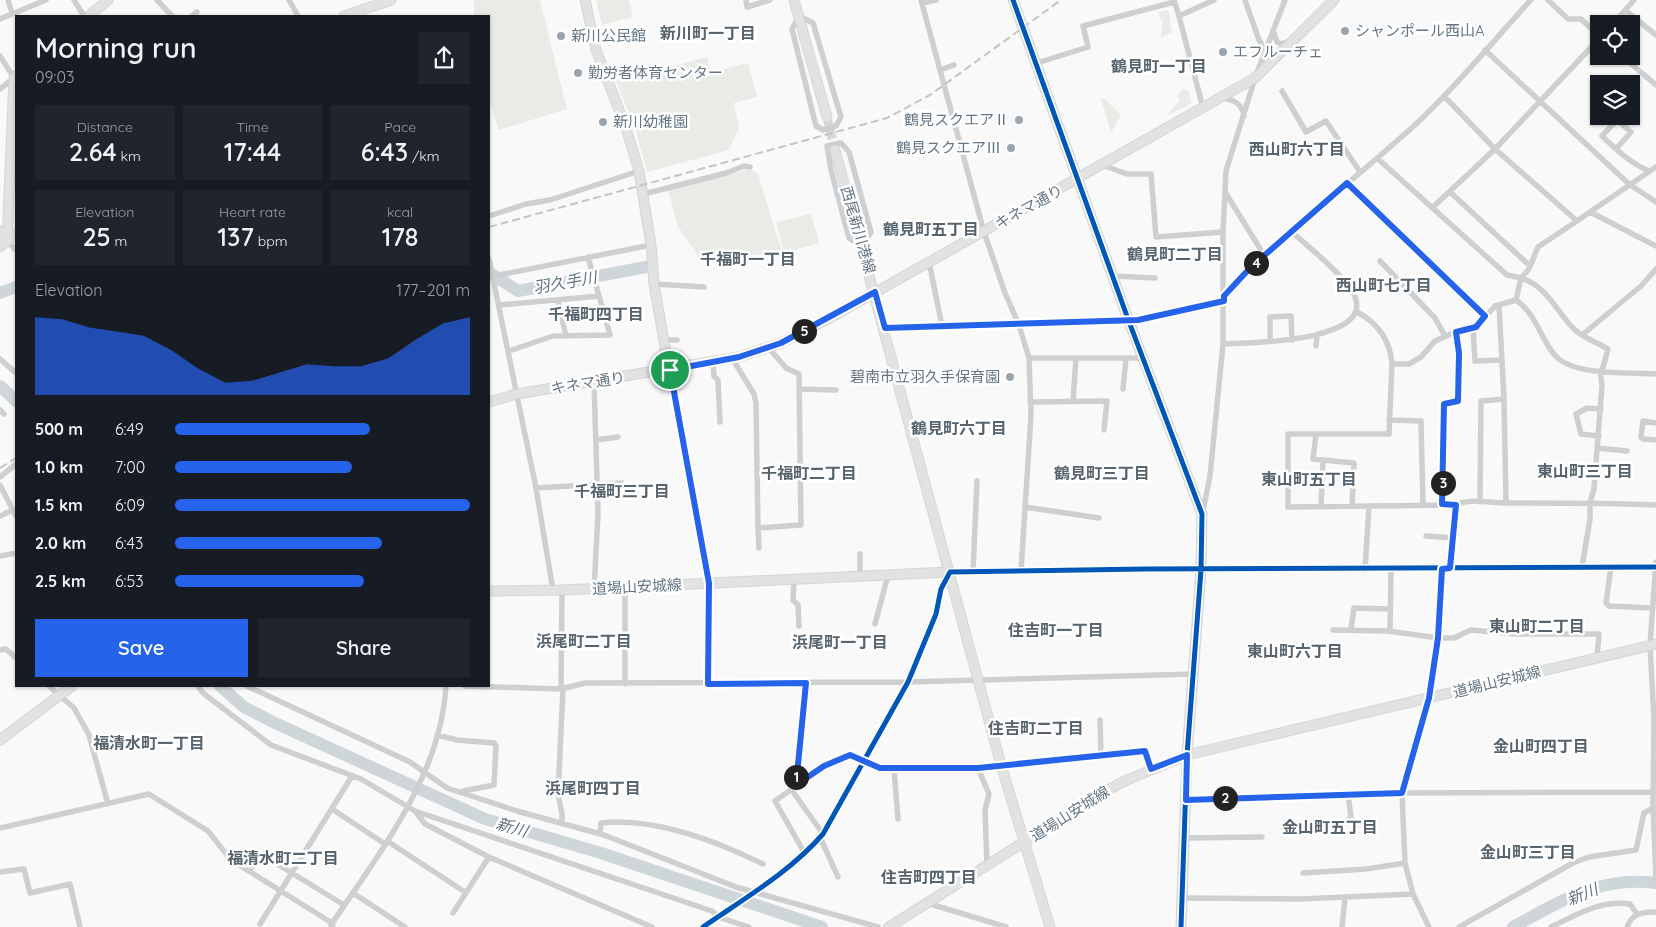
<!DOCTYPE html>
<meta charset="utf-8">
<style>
:root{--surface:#171b24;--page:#20242c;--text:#f1f3f6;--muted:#9ea1a6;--accent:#2563eb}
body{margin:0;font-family:Quicksand,"Noto Sans JP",sans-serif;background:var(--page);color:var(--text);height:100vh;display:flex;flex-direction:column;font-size:19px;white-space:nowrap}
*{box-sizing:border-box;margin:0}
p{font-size:16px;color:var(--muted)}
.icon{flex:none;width:28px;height:28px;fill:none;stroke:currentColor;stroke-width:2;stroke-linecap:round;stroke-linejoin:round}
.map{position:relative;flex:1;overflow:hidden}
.side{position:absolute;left:15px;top:15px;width:475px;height:672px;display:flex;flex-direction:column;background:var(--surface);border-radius:0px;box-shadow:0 1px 4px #0004}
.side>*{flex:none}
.controls{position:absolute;left:1590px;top:15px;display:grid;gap:10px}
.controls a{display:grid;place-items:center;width:50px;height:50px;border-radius:0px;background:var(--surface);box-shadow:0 1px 4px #0004;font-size:25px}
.pin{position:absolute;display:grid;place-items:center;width:42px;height:42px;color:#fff;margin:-21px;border:2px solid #fff;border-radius:50%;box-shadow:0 1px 5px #0007}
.km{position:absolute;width:25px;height:25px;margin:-12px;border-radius:50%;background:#222;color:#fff;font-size:14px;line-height:25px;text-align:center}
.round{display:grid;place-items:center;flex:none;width:52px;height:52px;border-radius:0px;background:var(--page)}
.overview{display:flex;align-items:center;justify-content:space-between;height:85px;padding:0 20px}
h1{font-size:28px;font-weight:600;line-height:38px}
.figures{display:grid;grid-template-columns:repeat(3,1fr);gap:8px;height:85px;padding:5px 20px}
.figures div{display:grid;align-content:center;border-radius:0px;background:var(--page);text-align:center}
.figures b{font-size:25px;font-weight:600}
.figures small{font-size:14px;font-weight:400}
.figures p{font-size:14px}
.chart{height:140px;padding:10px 20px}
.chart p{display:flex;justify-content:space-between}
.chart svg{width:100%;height:90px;margin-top:5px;fill:var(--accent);opacity:.7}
.button{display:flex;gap:10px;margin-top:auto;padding:10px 20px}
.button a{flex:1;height:58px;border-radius:0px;background:var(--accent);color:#fff;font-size:20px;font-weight:600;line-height:58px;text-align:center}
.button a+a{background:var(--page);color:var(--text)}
ul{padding:0 20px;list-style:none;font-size:16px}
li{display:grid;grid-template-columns:80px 60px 1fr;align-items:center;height:38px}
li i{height:12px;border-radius:6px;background:var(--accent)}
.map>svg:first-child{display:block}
</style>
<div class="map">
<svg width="1656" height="927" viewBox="0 0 1656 927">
<rect width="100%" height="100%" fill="#f9f9f9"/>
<path fill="#e8ebe6" d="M474,0H540L567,109L499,130L489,101V16H474Z
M596,0H629L633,17L602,25Z
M1166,10L1168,11L1171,19L1169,21L1172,32L1161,38L1163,19L1160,20L1159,12Z
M707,57L711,72L748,63L757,97L734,103L739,128L729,150L647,172L636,132L616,81Z
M1182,89L1188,90L1192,103L1169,115L1168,114L1180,100L1178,97Z
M1101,99H1105L1121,115L1111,133Z
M750,169L758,174L782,252L764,258L710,263L701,260L677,225L668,189Z
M811,213L819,243L784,253L776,223Z"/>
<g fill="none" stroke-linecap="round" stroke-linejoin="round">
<path stroke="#ced6d9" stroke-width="12" d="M489,272L518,291L646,267
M0,293L16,287
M0,386L16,401
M220,686L244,707L275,723L485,819L601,853L822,927
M1513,927C1561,901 1599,876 1656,883"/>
<path stroke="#d4d8dc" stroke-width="9" stroke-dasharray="9 4.5" stroke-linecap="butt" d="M827,117L835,150"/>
<g stroke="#d5d6d7" stroke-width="11">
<path id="secondary" d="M585,0L596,50L626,128L639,171L651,245L654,284L669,370
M794,0L827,117
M1013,0L1128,319L1202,514L1201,570L1187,755L1181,927
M344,16L391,0
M835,150L1001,765L1050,927
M0,231L7,241L16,234
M489,402L517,394L739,357L781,343L837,314L1255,78L1334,0
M489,591L562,590L950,572
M0,740L72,686
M889,927L1102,793L1127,780L1187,755L1656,644"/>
</g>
<g stroke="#d5d6d7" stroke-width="11">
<path id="primary" d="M89,16L108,0
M0,247L7,241L14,78L16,76"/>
</g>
<path stroke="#cecfd0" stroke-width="5.5" d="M8,0L12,13
M74,0L84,16
M157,0L172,16
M289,0L298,16
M746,0L747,7L770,0
M921,0L984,232L1005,293L1019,325L1029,358L1031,415L1021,571
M1174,0L1179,16L1214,0
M1245,0L1259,40L1266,52
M1548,0L1568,19H1581L1599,36
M922,3L936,0
M1625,10L1656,35
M192,16L197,12
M799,16L813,23L841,117L836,126L823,130L816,126L792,29Z
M1179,16L1203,108
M0,19L46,0
M1613,24L1634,0
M1274,33L1277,42L1281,44L1290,41
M1485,50L1629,184L1656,202
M0,56L14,78L0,89
M1622,56L1656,85
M1037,63L1088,47L1083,26L1174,2
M940,70L954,65
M1282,91L1306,132L1326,121L1360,172
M1444,96L1495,149L1577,221L1590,212L1656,246
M1221,98C1233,99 1242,103 1244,116
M841,143L849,152L871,232L862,247L849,238L831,170L827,146Z
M1616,149L1631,132L1617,120L1602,136C1617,150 1630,163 1649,171
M1377,158L1507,275L1521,278L1516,300
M1102,165L1127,174H1151L1156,237L1223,232
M1347,183L1485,316
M1225,192L1264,255
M1450,192L1530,266
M644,194L726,173L744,166L750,167
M1433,207L1495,149L1599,39
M1590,212L1656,167
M489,216L526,204L550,200L639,171
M1577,221L1538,247L1529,269L1521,278C1547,286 1556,311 1574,329C1583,338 1597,342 1608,349L1602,371
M7,241L16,250
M489,259L536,488L553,590
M1380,261L1435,318L1445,336
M929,262L942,326
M1114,276L1155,278
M489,277L651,245
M654,284L704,287
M1224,296C1283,232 1353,182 1417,123C1458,85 1493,41 1531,0
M558,301L566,336
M499,305L599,296
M1499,305L1504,399L1506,503
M1357,312C1378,323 1390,340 1392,364H1409L1421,357L1435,341L1455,332L1476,327L1495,306L1516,300C1536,314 1539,335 1553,353C1570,377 1629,372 1656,374
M885,328L1139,320L1224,301
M1473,329L1475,361L1501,360
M1582,335L1641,286L1656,269
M664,340H677
M1270,341V317L1291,316L1292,340
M1223,344C1249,343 1373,342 1355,297C1349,279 1306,245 1291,231
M1316,346L1317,334
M509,351L553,336L610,335L588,257
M732,358L754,394L756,403L758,528L801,525L799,374L786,368L768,347
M1029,358H1143
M0,359L16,373
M713,362L714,376L718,380L720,422
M669,370L709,583L708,684
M594,382L598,514L594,589
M799,389L836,390
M1123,389L1126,358
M1073,401L1076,358
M1030,402L1107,401L1104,430
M0,410L4,414
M1389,420L1421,421L1423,504
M1656,423L1643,421L1641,437L1643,439L1656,440
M1316,434H1288V507L1456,505C1469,498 1491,503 1506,503C1556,503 1606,503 1656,505
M1599,436L1581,434L1576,414L1587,408L1601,409
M596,440L618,437
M1597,448L1627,451
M0,477L16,464
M0,485L16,516
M536,488L622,483
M1480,502L1481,401L1504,399
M1443,504L1444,404L1458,401L1459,353L1456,331
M1321,506L1323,462
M1352,506L1354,463L1313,459L1316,434H1389L1392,364
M1025,507L1099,518
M1203,511L1210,476L1223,344V232L1226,171L1255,78L1285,0
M0,516L13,510
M758,528L759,548
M1426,536L1453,538
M860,554V577
M0,556L16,553
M1656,562L1650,645L1654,720L1653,805L1656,879
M1582,567L1590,519V502L1594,489L1602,385L1600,371
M1611,567L1606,603L1609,606L1652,608
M1450,568L1456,505
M1365,570L1369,506
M973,571L977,481
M794,580L793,600L798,605L799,626
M875,624L888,575
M1351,629L1354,608L1390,609
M1333,630L1388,631L1438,638H1454L1471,630L1515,634H1599L1597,657
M1390,631L1391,570
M0,650L6,649L16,658
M625,684V587
M49,686L74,708L89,735L108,804
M198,686L203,693L271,745L361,779L415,811L712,911L718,917L749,927
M247,686L410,762L447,788L517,811L604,835L736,887L878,927
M465,686L561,689L585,683L908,682L1195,674
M561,689L562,590
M1100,720L1101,757
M437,735L457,740L494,743L496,746L494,785L463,791
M978,768L989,794L985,810L987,865
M894,769L898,819
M796,785L806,683
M791,789L823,834
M1186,800L1402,793L1654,792
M332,809L385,844
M415,811L425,824L489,857L652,927
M562,823V814L558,794L563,689
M1319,824L1345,823L1351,817L1348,794
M0,828L149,794L208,831L231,860L332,923L333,927
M600,834L601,823C654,817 716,841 763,864
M820,837L838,877
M1185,838L1262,837
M387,841L465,892
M805,854L775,801L824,766L850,755L880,768H978L1145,751L1151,769
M249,871L261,854L344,905
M0,872L24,869L30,893L70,884L80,927
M1303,873L1366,869L1405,863
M353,893L405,927
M1182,898L1301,899L1413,894
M927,903L1006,927
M453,913L489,857
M260,924L352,776
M331,925C379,853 441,776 446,686
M703,927C745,898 790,872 823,834L908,682L936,614L941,589L950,572L1145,569L1656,567
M1342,927L1345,897
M1429,927L1413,894L1405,863L1402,793L1429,698L1438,638L1442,569
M1459,927L1573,863L1589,857L1636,850L1644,813L1653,808
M1551,927C1578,914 1600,900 1630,904L1637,914
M1627,927C1632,913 1642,912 1656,912"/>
<use href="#secondary" stroke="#e1e2e2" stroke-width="9"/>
<use href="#primary" stroke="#e1e2e2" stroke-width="9"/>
<path stroke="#c3c5c6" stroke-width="2" stroke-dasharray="8 4" stroke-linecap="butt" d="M489,227L887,118L930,95L1061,0
M0,468L16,458"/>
<g stroke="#fff" stroke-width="8">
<path id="cycleway" d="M1013,0L1128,319L1202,514L1201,570L1187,755L1181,927
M703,927C745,898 790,872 823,834L908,682L936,614L941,589L950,572L1145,569L1656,567"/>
</g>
<use href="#cycleway" stroke="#0057b8" stroke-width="5"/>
</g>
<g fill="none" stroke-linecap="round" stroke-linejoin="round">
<g stroke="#fff" stroke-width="10">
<path id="route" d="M1347,183L1485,316L1476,327L1456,332L1459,353L1458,401L1444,404L1442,504L1456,505L1450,568L1442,569L1438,638L1429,698L1402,793L1186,800L1187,755L1151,769L1145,751L978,768H880L850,755L824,766L796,785L806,683L708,684L709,583L670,370L739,357L781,343L875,292L885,328L1138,320L1224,301V296L1250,268Z"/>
</g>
<use href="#route" stroke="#2563eb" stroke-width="6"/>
</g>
<g fill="#99a4ac" stroke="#fff" stroke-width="2">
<circle cx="1345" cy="31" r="5"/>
<circle cx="561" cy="36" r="5"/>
<circle cx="1223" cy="52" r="5"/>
<circle cx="578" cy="73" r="5"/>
<circle cx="1019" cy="120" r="5"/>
<circle cx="603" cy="122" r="5"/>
<circle cx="1011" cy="148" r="5"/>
<circle cx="1010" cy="377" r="5"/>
</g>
<g text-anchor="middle" stroke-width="5" stroke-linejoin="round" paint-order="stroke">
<g font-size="15" fill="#657683" stroke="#fff" text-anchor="start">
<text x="1355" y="36">シャンポール西山A</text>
<text x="571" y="41">新川公民館</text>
<text x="1233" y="57">エフルーチェ</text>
<text x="588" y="78">勤労者体育センター</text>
<text x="1009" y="125" text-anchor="end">鶴見スクエアⅡ</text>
<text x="613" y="127">新川幼稚園</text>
<text x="1001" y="153" text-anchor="end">鶴見スクエアⅢ</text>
<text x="1000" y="382" text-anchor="end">碧南市立羽久手保育園</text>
</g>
<g font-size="15" fill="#657683" stroke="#fff">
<text transform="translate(1029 207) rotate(-29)" y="5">キネマ通り</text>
<text transform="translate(858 230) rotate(74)" y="5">西尾新川港線</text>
<text transform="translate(588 383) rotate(-9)" y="5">キネマ通り</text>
<text transform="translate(637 587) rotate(-3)" y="5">道場山安城線</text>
<text transform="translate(1497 682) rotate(-14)" y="5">道場山安城線</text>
<text transform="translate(1070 814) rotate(-32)" y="5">道場山安城線</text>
</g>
<g font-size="16" font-weight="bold" fill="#57646e" stroke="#fff">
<text x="708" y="39">新川町一丁目</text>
<text x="1159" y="72">鶴見町一丁目</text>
<text x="1297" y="155">西山町六丁目</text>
<text x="931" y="235">鶴見町五丁目</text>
<text x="1175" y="260">鶴見町二丁目</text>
<text x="748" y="265">千福町一丁目</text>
<text x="1384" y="291">西山町七丁目</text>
<text x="596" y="320">千福町四丁目</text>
<text x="959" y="434">鶴見町六丁目</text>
<text x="1585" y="477">東山町三丁目</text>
<text x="809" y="479">千福町二丁目</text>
<text x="1102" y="479">鶴見町三丁目</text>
<text x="1309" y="485">東山町五丁目</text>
<text x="622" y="497">千福町三丁目</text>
<text x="1537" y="632">東山町二丁目</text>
<text x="1056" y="636">住吉町一丁目</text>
<text x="584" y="647">浜尾町二丁目</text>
<text x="840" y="648">浜尾町一丁目</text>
<text x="1295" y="657">東山町六丁目</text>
<text x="1036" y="734">住吉町二丁目</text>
<text x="149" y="749">福清水町一丁目</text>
<text x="1541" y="752">金山町四丁目</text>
<text x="593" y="794">浜尾町四丁目</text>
<text x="1330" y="833">金山町五丁目</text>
<text x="1528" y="858">金山町三丁目</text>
<text x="283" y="864">福清水町二丁目</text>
<text x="929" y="883">住吉町四丁目</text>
</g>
<g font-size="16" font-style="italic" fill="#60757c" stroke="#fff">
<text transform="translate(565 282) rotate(-10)" y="6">羽久手川</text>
<text transform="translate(512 827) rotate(16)" y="6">新川</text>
<text transform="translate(1582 894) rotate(-22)" y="6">新川</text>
</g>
</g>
</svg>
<div class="controls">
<a><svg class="icon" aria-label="locate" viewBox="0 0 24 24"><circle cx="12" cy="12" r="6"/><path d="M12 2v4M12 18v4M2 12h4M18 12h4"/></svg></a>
<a><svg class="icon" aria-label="layers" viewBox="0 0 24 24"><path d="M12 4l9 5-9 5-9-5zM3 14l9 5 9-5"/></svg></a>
</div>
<div class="pin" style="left:670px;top:370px;background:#1e9e55"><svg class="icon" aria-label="arrive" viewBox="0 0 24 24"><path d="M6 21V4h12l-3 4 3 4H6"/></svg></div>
<b class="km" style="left:796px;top:777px">1</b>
<b class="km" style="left:1225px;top:798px">2</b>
<b class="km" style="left:1443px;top:483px">3</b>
<b class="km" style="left:1256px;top:263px">4</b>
<b class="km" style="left:804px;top:331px">5</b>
<section class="side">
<div class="overview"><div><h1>Morning run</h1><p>09:03</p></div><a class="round"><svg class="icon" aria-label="share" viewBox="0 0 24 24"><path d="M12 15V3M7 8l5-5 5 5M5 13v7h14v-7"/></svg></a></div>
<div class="figures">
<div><p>Distance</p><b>2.64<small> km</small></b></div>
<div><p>Time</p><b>17:44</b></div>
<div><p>Pace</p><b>6:43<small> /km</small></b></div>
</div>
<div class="figures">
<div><p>Elevation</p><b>25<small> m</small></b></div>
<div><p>Heart rate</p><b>137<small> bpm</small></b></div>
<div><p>kcal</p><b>178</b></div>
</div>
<div class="chart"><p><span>Elevation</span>177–201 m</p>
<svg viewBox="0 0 160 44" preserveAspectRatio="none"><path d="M0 44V6L10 7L20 11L30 13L40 15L50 22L60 31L70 38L80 37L90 33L100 29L110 30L120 30L130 26L140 17L150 9L160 6V44z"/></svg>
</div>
<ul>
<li><b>500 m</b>6:49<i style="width:66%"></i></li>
<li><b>1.0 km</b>7:00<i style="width:60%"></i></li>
<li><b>1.5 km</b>6:09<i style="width:100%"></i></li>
<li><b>2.0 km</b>6:43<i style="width:70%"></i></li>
<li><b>2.5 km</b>6:53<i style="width:64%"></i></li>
</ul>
<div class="button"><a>Save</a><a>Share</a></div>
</section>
</div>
